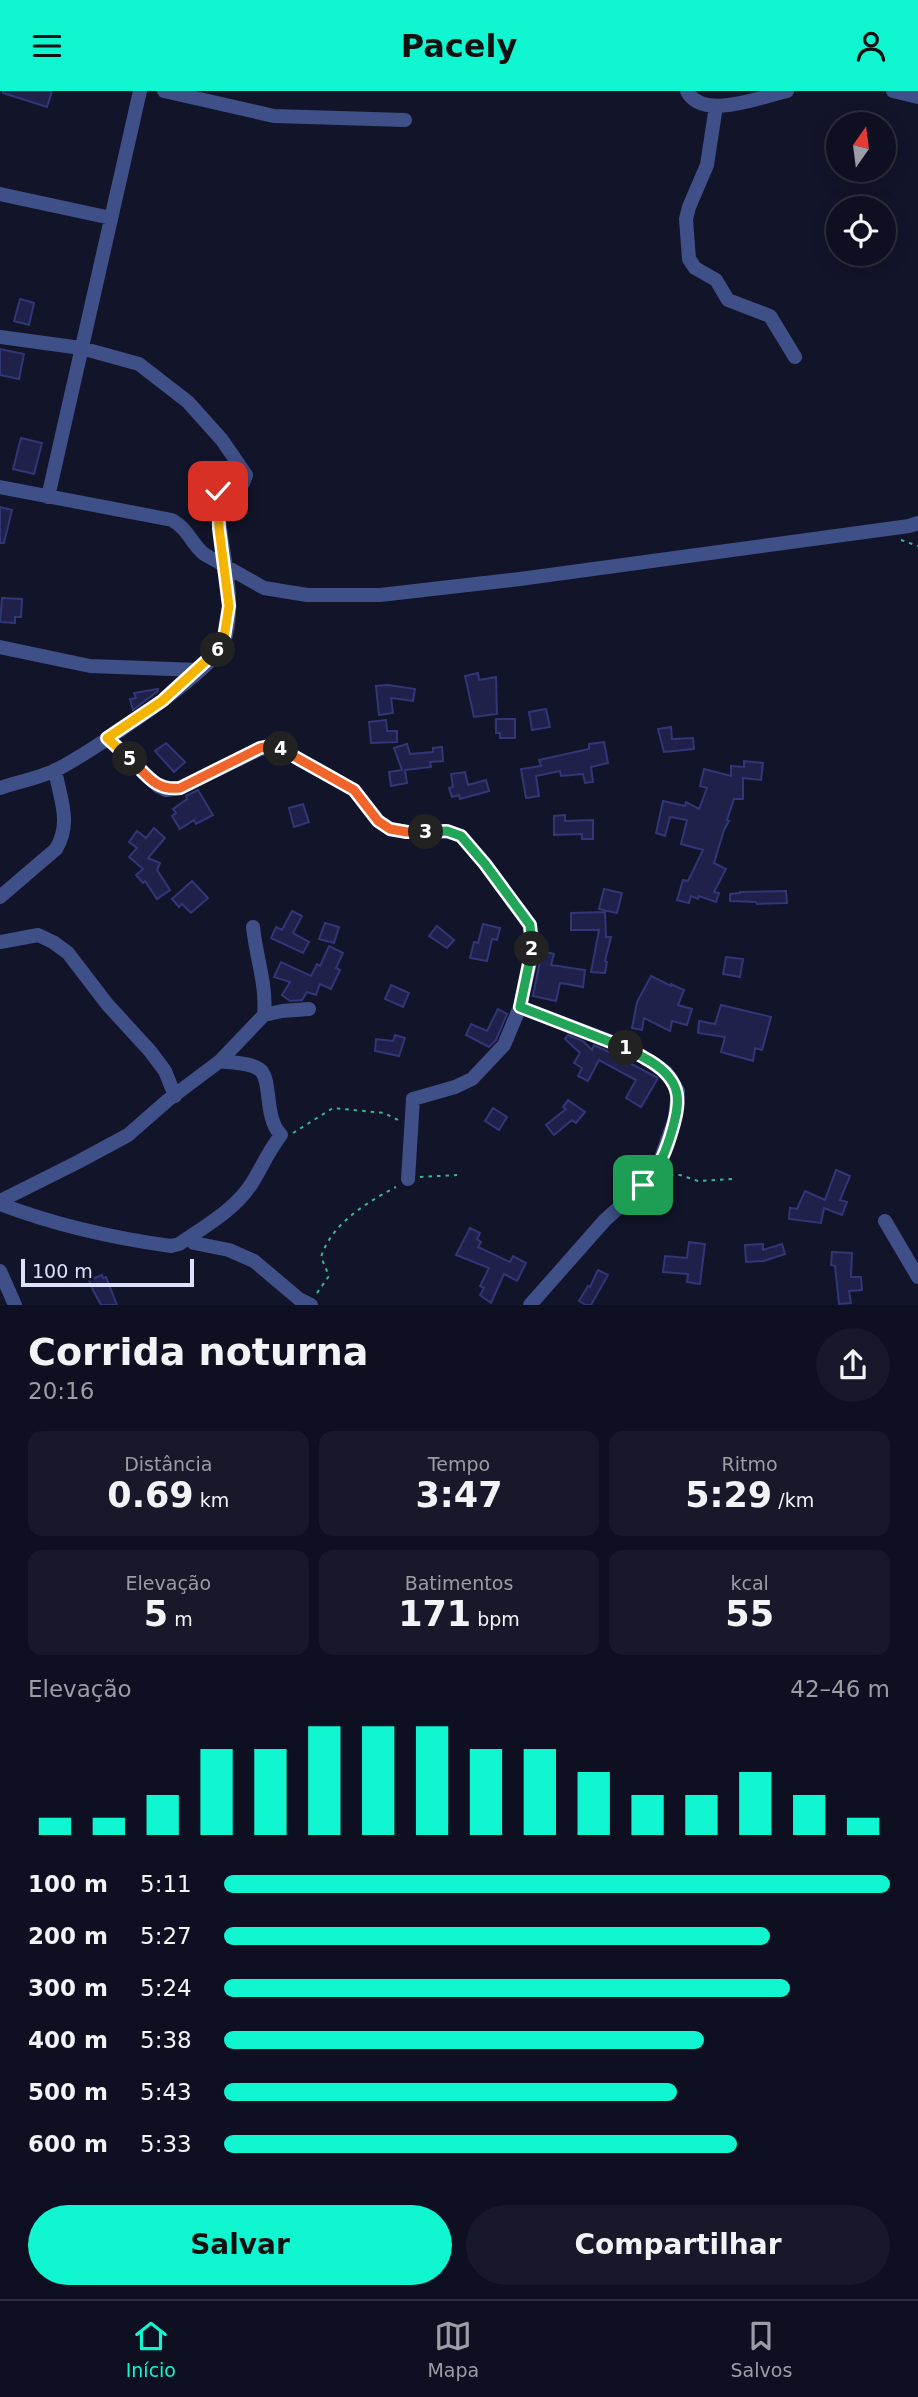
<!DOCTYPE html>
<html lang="pt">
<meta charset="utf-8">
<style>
:root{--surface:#0e0f20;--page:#171829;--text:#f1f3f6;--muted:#9b9ca5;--line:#2e2f3e;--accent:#10f6d1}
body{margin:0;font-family:"DejaVu Sans",sans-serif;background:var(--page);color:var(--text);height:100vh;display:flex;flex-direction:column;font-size:26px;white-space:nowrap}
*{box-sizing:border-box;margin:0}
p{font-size:23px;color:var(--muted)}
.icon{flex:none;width:38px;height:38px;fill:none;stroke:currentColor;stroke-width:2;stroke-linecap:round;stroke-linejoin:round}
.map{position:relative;height:1214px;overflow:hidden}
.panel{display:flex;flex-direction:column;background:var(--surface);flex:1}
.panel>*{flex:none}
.needle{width:46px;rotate:14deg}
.buttons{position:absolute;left:826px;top:21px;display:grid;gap:14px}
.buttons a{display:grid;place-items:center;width:70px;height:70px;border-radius:50%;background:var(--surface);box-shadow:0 4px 18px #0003,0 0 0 2px var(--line);font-size:35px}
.scale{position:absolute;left:21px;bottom:18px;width:173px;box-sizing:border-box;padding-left:7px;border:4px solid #dde1fe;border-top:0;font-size:19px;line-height:24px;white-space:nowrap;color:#dde1fe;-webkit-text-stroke:5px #12142a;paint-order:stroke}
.pin{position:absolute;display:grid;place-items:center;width:60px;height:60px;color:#fff;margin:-30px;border-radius:14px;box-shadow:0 4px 10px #0006}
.km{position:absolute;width:35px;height:35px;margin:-18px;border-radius:50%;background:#222;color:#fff;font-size:19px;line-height:35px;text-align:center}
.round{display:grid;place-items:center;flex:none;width:74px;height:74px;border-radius:37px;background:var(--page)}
.overview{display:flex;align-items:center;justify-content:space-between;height:119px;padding:0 28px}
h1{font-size:38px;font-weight:600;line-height:52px}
.stats{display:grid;grid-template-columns:repeat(3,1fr);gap:10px;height:119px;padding:7px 28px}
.stats div{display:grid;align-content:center;border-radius:14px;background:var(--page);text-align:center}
.stats b{font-size:35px;font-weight:600}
.stats small{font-size:19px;font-weight:400}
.stats p{font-size:19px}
.chart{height:196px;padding:14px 28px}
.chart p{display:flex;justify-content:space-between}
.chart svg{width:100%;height:126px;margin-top:7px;stroke:var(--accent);stroke-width:6}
.button{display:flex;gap:14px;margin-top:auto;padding:14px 28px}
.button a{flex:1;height:80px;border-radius:42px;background:var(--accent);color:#111;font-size:28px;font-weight:600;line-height:80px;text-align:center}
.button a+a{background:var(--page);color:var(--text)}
ul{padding:0 28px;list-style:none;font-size:23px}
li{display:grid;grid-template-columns:112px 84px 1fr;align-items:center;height:52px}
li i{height:18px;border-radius:9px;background:var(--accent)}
header{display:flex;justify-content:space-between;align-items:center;height:91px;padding:0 28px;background:var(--accent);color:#111;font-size:32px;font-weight:600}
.dock{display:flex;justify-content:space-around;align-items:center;height:98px;border-top:2px solid var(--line);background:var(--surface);font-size:19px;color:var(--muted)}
.dock a{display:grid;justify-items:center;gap:4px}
.dock .on{color:var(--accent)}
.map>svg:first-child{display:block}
</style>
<header><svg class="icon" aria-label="menu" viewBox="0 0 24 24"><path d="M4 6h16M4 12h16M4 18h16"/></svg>Pacely<svg class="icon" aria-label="person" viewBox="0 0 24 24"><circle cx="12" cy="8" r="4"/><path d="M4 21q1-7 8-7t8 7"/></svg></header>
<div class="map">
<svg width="918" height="1214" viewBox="0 0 918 1214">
<rect width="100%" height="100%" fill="#12142a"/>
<path fill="#1f214b" stroke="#323676" stroke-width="2" d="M3,0H52L47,16L3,2Z
M20,208L34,212L29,234L14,230Z
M0,258L24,263L19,288L0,284Z
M21,347L42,352L34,383L13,378Z
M0,416L12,419L4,452H0Z
M2,507L22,508L21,526H15V532L0,531Z
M478,582L479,589L496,586L497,623L474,626L465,585Z
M388,594L415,598L413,610L391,607L393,622L379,624L376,595Z
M158,598V600L133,619L130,608L136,607L134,602Z
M546,618L550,636L532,639L529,621Z
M496,628H515V647H500V642H496Z
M386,629L387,640H397V651L371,652L369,631Z
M671,636L672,648L693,647L694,658L664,661L658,638Z
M604,651L608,672L591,676L593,691L585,692L583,683L561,685L560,680L536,685L539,705L526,707L521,678L541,675L539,669L589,658V653Z
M166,652L185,671L174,681L155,660Z
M407,653L410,663L433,661V657L442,656L443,670L430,671L431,676L405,679L407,692L391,695L389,681L402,679L394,657Z
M744,670L763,672L761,689L743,687V708H734L727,729L729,730L724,739L714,772L726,778L714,801L719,802L716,811L699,805L698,808L691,805L689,812L677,809L683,789L688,790L703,759L681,753L687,729L670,726L665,745L656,742L663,710L685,715L686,711L699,718L707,697L700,695L704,678L731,685V675L744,676Z
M465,681L468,694L486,689L489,700L460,708L459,704L452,706L449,697L453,696L451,683Z
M198,699L213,724L196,733L194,729L180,738L172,725L176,722L173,718L187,708L186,705Z
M303,713L309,731L294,736L289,717Z
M565,724V730L593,729V748H582V743L554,744V725Z
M154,737L165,747L148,767L160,772L157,779L170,799L157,808L145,790L143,792L136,784L143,778L129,766L137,757L129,751L137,740L146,747Z
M192,790L208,807L191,822L182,813L179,816L172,808Z
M604,798L622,802L617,822L599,818Z
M786,800L787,812L757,813L756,811L730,810V803L740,802V801Z
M292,820L302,825L293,842L309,851L303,862L271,847L276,836L282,839Z
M605,821L606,846H611L605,870L607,871L605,882L591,881L599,839H571V822Z
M325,832L339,836L334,852L319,848Z
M483,833L500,837L497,849L492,848L487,870L470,867L474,851L478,852Z
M437,835L454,849L447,857L429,845Z
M329,855L343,862L336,877L340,879L331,898L320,893L316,904L307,901L302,909L290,910L282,904L290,891L274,886L281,871L311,885L317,873L320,875Z
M542,860L554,863L551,874L585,879L583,896L560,892L556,910L533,905Z
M726,866L743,868L740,886L723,883Z
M651,885L671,895V893L684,899L678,914L692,918L687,934L672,930L670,940L644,927L642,939L632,937L637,911Z
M391,894L409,902L403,916L385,908Z
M721,914L771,926L762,959L755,957L753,970L721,961L725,946L698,942L699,930L715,933Z
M498,918L507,923L496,949L489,956L466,944L471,933L487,940Z
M395,944L405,947L399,965L375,960L376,948L393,950Z
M568,944L583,950L592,959L594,954L605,959L658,987L641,1016L626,1007L636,989L599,969L588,990L578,985L582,977L574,972L580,962L565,948Z
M568,1009L585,1021L576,1032L572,1029L554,1044L546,1034L566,1018L563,1016Z
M493,1017L507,1026L499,1039L485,1030Z
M836,1079L850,1085L840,1109L847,1111L842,1124L824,1117L821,1132L789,1128L790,1117L797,1118L805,1100L825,1109Z
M470,1137L480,1142L477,1148L481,1151L478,1156L510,1171L513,1165L526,1172L517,1190L504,1183L491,1212L480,1204L484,1197L480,1195L489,1177L456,1164Z
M689,1151L705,1153L700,1193L687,1191L688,1183L663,1181L665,1165L687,1167Z
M763,1153V1159L782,1153L785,1163L764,1170L746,1171L745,1154Z
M832,1161L852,1162L851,1186H861L862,1199L849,1200L851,1212L839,1213L835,1175L831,1174Z
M598,1179L608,1184L591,1214H586L579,1210L588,1195L590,1196Z
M102,1184L103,1187L106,1186L117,1214H101L93,1199L89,1189Z"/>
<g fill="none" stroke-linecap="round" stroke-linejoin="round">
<path stroke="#36b98e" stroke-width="2" stroke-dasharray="3.5 5" stroke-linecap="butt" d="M901,449L918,455
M293,1042L333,1017L384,1022L400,1030
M670,1084H680L698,1090L732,1088
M420,1086L457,1084
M317,1202L329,1185L321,1166C332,1132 366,1112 396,1096"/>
<path stroke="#3f4f87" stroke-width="14" d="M164,0L274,25L405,29
M687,0C702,30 761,6 787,0
M893,0L918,6
M716,15L707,74L689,116L686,128L689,168L695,177L716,189L728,209L770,225L795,266
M0,103L111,127
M0,246L81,257L139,273L188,311L222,349L246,384L243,392L221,397L217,404C217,449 240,510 223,553C211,582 88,663 56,679C39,687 18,691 0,697
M0,396L172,429C189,439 190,451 204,463L264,497L307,504H380L520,488L909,435L918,432
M48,406L140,0
M0,556L90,575L199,579
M108,647L158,695L166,699L180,697L260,658L277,656L354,699L378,730L390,738L407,741L447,740L461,745L485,773L530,834L533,850L532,863L520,916L504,954L472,988L455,996L413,1008L408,1088
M0,806L56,758C72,732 60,707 55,679
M253,836C256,866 267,894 264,924
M0,851L38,844L53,851L68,862L107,913L150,960L165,980L175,1005
M520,916L631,958L666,981L678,1000L675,1027L655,1084L605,1129L530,1214
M0,1110L78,1071L128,1044L168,1009L220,970L264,924L282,920L309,918
M0,1113C55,1134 113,1147 171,1155L179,1153C204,1136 236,1118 252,1092C262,1076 269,1059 281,1044C263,1026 273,987 259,978C248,971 232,972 220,970
M885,1130L918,1186
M188,1147L194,1152L229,1159L254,1170L299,1208L311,1214
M0,1180L15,1214"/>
</g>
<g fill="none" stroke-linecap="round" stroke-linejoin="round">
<g stroke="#fff" stroke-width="14">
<path id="split-1" d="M626,957C634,960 642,966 650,970C684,991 681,1011 670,1046C664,1065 657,1081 643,1094"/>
</g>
<g stroke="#fff" stroke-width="14">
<path id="split-2" d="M532,858L520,916L626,957"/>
</g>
<g stroke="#fff" stroke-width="14">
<path id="split-3" d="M426,741L447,740L461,745L485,773L530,834L532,858"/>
</g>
<g stroke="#fff" stroke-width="14">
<path id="split-4" d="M281,658L354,699L378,730L390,738L407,741H426"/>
</g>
<g stroke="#fff" stroke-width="14">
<path id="split-5" d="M130,668C147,684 155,700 180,697L260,657L269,655L281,658"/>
</g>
<g stroke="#fff" stroke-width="14">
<path id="split-6" d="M130,668L107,647L162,610L218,559"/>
</g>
<g stroke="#fff" stroke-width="14">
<path id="split-7" d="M218,400L219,437L229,515L223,553L218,559"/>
</g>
<use href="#split-1" stroke="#22a559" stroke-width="9"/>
<use href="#split-2" stroke="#22a559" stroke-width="9"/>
<use href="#split-3" stroke="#22a559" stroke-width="9"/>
<use href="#split-4" stroke="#f0652b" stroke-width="9"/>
<use href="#split-5" stroke="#f0652b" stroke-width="9"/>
<use href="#split-6" stroke="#f5b400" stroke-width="9"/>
<use href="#split-7" stroke="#f5b400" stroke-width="9"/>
</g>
</svg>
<div class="buttons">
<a><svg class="needle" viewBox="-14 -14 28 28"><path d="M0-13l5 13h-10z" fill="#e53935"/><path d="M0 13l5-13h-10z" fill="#9b9ca5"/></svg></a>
<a><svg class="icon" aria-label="locate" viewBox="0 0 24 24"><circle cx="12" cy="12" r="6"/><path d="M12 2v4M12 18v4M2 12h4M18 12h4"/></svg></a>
</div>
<div class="scale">100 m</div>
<div class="pin" style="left:643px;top:1094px;background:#1e9e55"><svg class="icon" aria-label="arrive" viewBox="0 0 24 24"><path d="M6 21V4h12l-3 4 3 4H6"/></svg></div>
<div class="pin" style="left:218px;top:400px;background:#d93025"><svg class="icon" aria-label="check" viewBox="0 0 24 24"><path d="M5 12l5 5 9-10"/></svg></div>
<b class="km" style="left:626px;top:957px">1</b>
<b class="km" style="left:532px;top:858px">2</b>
<b class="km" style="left:426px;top:741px">3</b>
<b class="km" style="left:281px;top:658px">4</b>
<b class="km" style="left:130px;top:668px">5</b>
<b class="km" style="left:218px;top:559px">6</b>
</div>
<section class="panel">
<div class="overview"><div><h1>Corrida noturna</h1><p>20:16</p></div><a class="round"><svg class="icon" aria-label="share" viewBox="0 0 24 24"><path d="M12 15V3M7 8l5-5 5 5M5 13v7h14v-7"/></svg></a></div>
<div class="stats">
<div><p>Distância</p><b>0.69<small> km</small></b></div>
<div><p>Tempo</p><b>3:47</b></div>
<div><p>Ritmo</p><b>5:29<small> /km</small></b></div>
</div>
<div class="stats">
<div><p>Elevação</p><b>5<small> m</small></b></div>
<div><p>Batimentos</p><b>171<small> bpm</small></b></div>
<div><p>kcal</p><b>55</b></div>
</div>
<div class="chart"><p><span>Elevação</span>42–46 m</p>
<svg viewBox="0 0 160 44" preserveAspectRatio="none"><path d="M5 44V38M15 44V38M25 44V30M35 44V14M45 44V14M55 44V6M65 44V6M75 44V6M85 44V14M95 44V14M105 44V22M115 44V30M125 44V30M135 44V22M145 44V30M155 44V38"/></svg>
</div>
<ul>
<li><b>100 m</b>5:11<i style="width:100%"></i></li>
<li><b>200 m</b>5:27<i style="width:82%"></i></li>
<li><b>300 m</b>5:24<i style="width:85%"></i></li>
<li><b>400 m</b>5:38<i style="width:72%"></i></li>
<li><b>500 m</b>5:43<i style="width:68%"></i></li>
<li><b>600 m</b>5:33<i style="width:77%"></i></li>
</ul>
<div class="button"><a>Salvar</a><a>Compartilhar</a></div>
</section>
<nav class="dock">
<a class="on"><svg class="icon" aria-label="home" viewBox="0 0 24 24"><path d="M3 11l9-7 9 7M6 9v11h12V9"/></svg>Início</a>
<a><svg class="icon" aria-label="map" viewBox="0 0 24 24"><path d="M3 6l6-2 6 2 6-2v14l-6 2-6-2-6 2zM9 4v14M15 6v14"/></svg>Mapa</a>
<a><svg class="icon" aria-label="saved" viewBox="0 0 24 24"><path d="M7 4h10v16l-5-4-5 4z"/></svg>Salvos</a>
</nav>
